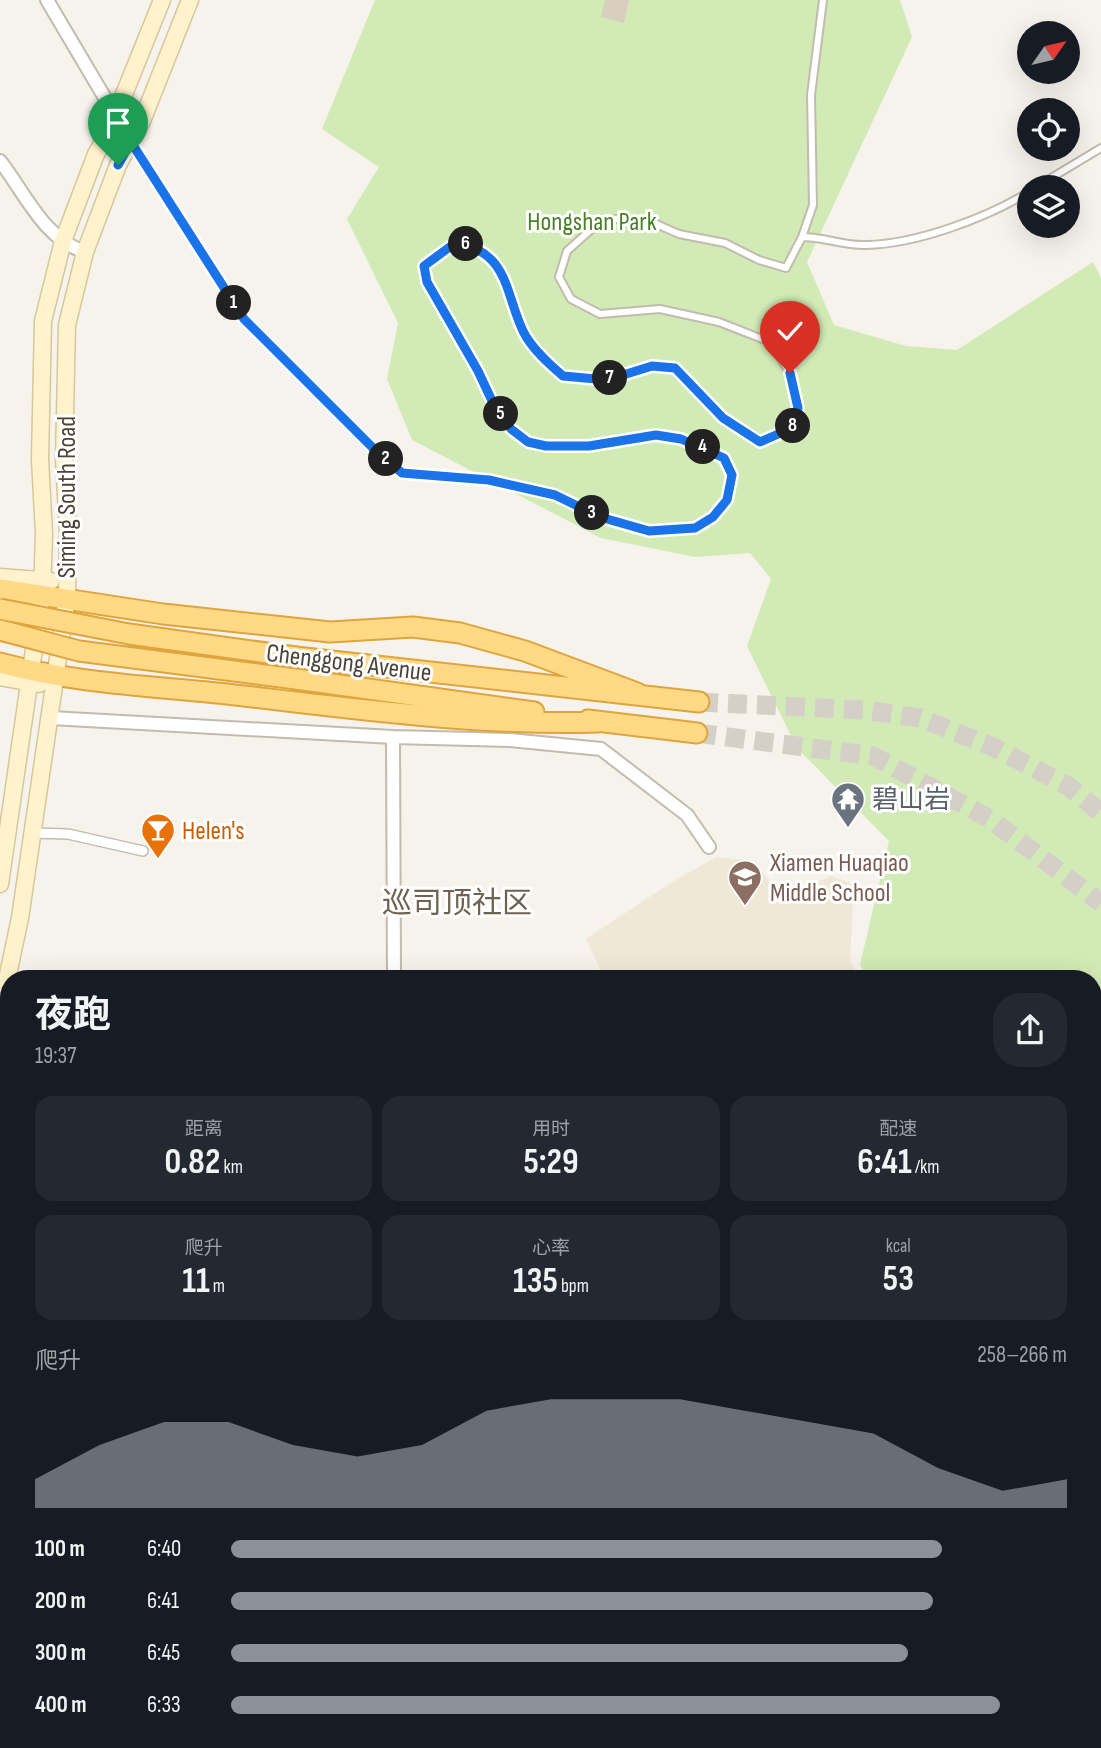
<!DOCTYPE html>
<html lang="zh">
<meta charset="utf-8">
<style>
:root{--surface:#171b24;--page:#242831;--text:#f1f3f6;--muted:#9ea1a6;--accent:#8c9099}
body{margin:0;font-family:"Sofia Sans Condensed","Noto Sans SC",sans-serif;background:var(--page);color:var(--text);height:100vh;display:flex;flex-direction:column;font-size:26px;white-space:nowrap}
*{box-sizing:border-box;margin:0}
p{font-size:23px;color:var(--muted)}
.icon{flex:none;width:38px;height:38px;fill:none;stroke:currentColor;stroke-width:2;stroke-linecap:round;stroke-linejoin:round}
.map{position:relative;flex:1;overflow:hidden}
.panel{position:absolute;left:0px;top:970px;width:1102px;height:779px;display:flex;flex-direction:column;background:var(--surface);border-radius:28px 28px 0 0;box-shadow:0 7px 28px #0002}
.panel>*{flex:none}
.needle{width:46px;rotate:56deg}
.tools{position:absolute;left:1017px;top:21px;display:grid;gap:14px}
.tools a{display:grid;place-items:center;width:63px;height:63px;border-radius:50%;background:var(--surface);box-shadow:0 7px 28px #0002;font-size:35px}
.pin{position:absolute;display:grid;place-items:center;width:60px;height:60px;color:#fff;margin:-72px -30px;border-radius:50% 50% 50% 0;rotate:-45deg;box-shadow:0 0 7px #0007}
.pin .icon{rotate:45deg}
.km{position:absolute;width:35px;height:35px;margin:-18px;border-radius:50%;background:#222;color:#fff;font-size:19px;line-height:35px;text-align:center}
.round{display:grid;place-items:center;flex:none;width:74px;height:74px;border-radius:28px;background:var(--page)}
.head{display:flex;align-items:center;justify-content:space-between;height:119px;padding:0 35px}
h1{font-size:38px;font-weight:700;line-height:52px}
.metrics{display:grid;grid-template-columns:repeat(3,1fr);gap:10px;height:119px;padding:7px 35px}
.metrics div{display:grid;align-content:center;border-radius:18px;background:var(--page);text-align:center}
.metrics b{font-size:35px;font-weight:700}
.metrics small{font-size:19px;font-weight:400}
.metrics p{font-size:19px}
.chart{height:196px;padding:14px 35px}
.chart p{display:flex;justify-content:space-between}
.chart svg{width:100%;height:126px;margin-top:7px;fill:var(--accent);opacity:.7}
ul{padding:0 35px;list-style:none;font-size:23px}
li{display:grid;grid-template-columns:112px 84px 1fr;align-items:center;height:52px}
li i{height:18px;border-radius:9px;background:var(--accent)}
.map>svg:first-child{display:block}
</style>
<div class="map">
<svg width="1101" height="1748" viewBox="0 0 1101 1748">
<rect width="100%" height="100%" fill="#f6f3ec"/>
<path fill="#efe8d6" d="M716,857L752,861L778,890L796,892L831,876L854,884L850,961L860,978H604L586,939L669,884Z"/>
<path fill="#d2eab5" d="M375,0H900L912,37L807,262L834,325L906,346L957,350L1093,262L1101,278V1286L1094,1291V978H868L860,965L889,841L797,748L747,646L771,579L750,553L695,557L601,538L412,440L387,379L398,323L347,219L379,167L322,129Z
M1101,1471V1683L1094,1689V1476Z
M651,1740H995L1008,1748H638Z"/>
<path fill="#d8cfc1" d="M605,0H629L624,23L601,17Z"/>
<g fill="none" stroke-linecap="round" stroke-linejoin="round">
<path stroke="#d4d0c8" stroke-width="19" stroke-dasharray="19 10" stroke-linecap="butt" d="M699,702L864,710L920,718L993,747L1068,786L1101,813
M697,733L873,756L990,819L1101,903"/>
<g stroke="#c2bbae" stroke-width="10">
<path id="service" d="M132,143L244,319L371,447L402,473L489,480L555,495L600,517L649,532L695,528L713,517L727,500L732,475L724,458L681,439L656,434L589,446H546L528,442L511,429L494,405L475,364L427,282L424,266L455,243C509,251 505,294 523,331C531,348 549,364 563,376L607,380L652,366L675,368L723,418L760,442L792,428L798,408L790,373L770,342L719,322L660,309L600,314L571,299L559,277L567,251L603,219H611L647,220L679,234L725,243L759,260L786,268L802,237L813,205L811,95L823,0
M1036,187L1101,148
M802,237C824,237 845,246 866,245C917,244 986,218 1029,192"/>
</g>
<g stroke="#c2bbae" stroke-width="12">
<path id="pedestrian" d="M33,833L68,834L143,851"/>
</g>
<g stroke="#c2bbae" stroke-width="16">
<path id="minor" d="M47,0L131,142
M0,161C25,193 44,239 85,252
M51,718L393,737L510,740L601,749L687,815L709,847
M393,737L394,978
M0,1025L9,1029
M259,1748L262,1740"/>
</g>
<g stroke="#d6c79b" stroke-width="19">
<path id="secondary" d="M0,577L51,581
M0,677L39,684
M0,884L42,594L44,534L40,459L43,321L63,241L96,154L108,134L162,0
M0,1012L20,918L67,597L68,533L64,459L67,325L85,252L118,165L142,121L190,0"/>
</g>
<g stroke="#e0a43c" stroke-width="23">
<path id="trunk" d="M0,589L163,614L330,632L413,627L460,633L525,651L637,693
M296,657L699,702
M0,663C73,683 151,686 227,694C349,708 475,726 598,722
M296,679L534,712
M588,720L697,733"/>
</g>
<use href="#service" stroke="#fff" stroke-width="6"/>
<use href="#pedestrian" stroke="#fff" stroke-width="9"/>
<use href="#minor" stroke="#fff" stroke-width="12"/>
<use href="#secondary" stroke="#fff3cd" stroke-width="16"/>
<use href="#trunk" stroke="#ffd985" stroke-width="19"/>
<g stroke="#e0a43c" stroke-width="23" stroke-linecap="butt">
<path id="trunk-bridge" d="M0,609L129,634L296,657
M0,630L79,651L296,679"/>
</g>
<use href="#trunk-bridge" stroke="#ffd985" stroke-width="19"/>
</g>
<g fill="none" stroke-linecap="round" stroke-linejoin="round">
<g stroke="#fff" stroke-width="14">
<path id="route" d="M118,165L131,142L244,319L372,447L402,473L489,480L555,495L600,517L649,531L695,528L713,517L727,500L732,475L724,458L681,439L656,435L589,446H546L528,442L511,429L494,405L478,371L427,282L424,266L455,243C509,251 505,294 523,331C531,348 549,364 563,376L607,380L652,366L675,368L723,418L760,442L792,428L798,408L790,373"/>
</g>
<use href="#route" stroke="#1a73e8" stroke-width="9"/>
</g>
<defs>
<g id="temple-pin" transform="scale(1.75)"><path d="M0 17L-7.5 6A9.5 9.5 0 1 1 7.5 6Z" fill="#6b7280" stroke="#fff"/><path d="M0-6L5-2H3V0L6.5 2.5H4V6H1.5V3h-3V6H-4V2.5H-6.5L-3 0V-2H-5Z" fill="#fff"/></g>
<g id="bar-pin" transform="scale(1.75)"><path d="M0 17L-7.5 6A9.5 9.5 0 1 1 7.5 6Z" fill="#e8710a" stroke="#fff"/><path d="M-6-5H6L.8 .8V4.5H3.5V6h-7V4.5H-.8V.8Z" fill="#fff"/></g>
<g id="school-pin" transform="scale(1.75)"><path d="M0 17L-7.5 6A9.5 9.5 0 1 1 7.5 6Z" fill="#8d6e63" stroke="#fff"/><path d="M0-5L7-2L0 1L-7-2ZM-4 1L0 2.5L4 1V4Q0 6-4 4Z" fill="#fff"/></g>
</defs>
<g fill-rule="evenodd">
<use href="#temple-pin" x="848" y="799"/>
<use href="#bar-pin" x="158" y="830"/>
<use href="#school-pin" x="745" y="877"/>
</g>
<g text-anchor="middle" stroke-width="6" stroke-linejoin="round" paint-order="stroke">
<g font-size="26" fill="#4a7f2a" stroke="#fff">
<text x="592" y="230">Hongshan Park</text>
</g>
<g font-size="26" fill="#4b4439" stroke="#fff">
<text transform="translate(66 497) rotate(-90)" y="9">Siming South Road</text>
<text transform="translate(349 662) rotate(7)" y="9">Chenggong Avenue</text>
</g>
<g font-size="26" fill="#5b616d" stroke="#fff" text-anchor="start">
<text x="872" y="808">碧山岩</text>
</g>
<g font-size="26" fill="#c56008" stroke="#fff" text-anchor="start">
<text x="182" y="839">Helen's</text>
</g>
<g font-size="26" fill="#785e54" stroke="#fff" text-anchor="start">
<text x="770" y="871">Xiamen Huaqiao<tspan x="770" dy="30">Middle School</tspan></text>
</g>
<g font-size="30" fill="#6e6250" stroke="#fff">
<text x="457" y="913">巡司顶社区</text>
</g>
</g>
</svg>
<div class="tools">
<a><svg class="needle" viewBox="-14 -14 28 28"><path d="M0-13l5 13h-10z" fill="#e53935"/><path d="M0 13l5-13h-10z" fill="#9ea1a6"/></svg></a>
<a><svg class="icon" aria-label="locate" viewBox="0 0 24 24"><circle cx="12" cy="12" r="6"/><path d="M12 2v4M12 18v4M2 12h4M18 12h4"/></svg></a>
<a><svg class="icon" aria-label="layers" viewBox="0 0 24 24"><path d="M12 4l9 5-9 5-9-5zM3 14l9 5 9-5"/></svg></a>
</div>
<div class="pin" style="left:118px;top:165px;background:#1e9e55"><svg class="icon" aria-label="arrive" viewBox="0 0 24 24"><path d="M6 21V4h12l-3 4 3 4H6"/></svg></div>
<div class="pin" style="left:790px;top:373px;background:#d93025"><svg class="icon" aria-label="check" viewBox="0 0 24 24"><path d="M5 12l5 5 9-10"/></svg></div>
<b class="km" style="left:234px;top:303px">1</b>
<b class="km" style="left:386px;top:459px">2</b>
<b class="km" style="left:592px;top:513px">3</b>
<b class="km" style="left:703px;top:447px">4</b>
<b class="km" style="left:501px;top:414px">5</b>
<b class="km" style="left:466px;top:244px">6</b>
<b class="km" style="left:610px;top:378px">7</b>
<b class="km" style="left:793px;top:426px">8</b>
<section class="panel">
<div class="head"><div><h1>夜跑</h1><p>19:37</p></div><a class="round"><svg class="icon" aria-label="share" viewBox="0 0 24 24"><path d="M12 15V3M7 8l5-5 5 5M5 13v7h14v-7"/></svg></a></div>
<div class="metrics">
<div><p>距离</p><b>0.82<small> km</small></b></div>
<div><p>用时</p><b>5:29</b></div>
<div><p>配速</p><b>6:41<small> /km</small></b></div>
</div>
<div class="metrics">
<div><p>爬升</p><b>11<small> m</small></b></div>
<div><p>心率</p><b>135<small> bpm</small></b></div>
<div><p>kcal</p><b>53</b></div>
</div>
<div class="chart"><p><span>爬升</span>258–266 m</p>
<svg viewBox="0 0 160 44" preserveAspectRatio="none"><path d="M0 44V34L10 22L20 14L30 14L40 22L50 26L60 22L70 10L80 6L90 6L100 6L110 10L120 14L130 18L140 30L150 38L160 34V44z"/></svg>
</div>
<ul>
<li><b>100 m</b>6:40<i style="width:85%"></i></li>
<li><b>200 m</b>6:41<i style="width:84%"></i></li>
<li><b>300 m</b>6:45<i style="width:81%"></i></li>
<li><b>400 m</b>6:33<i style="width:92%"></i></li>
</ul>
</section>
</div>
